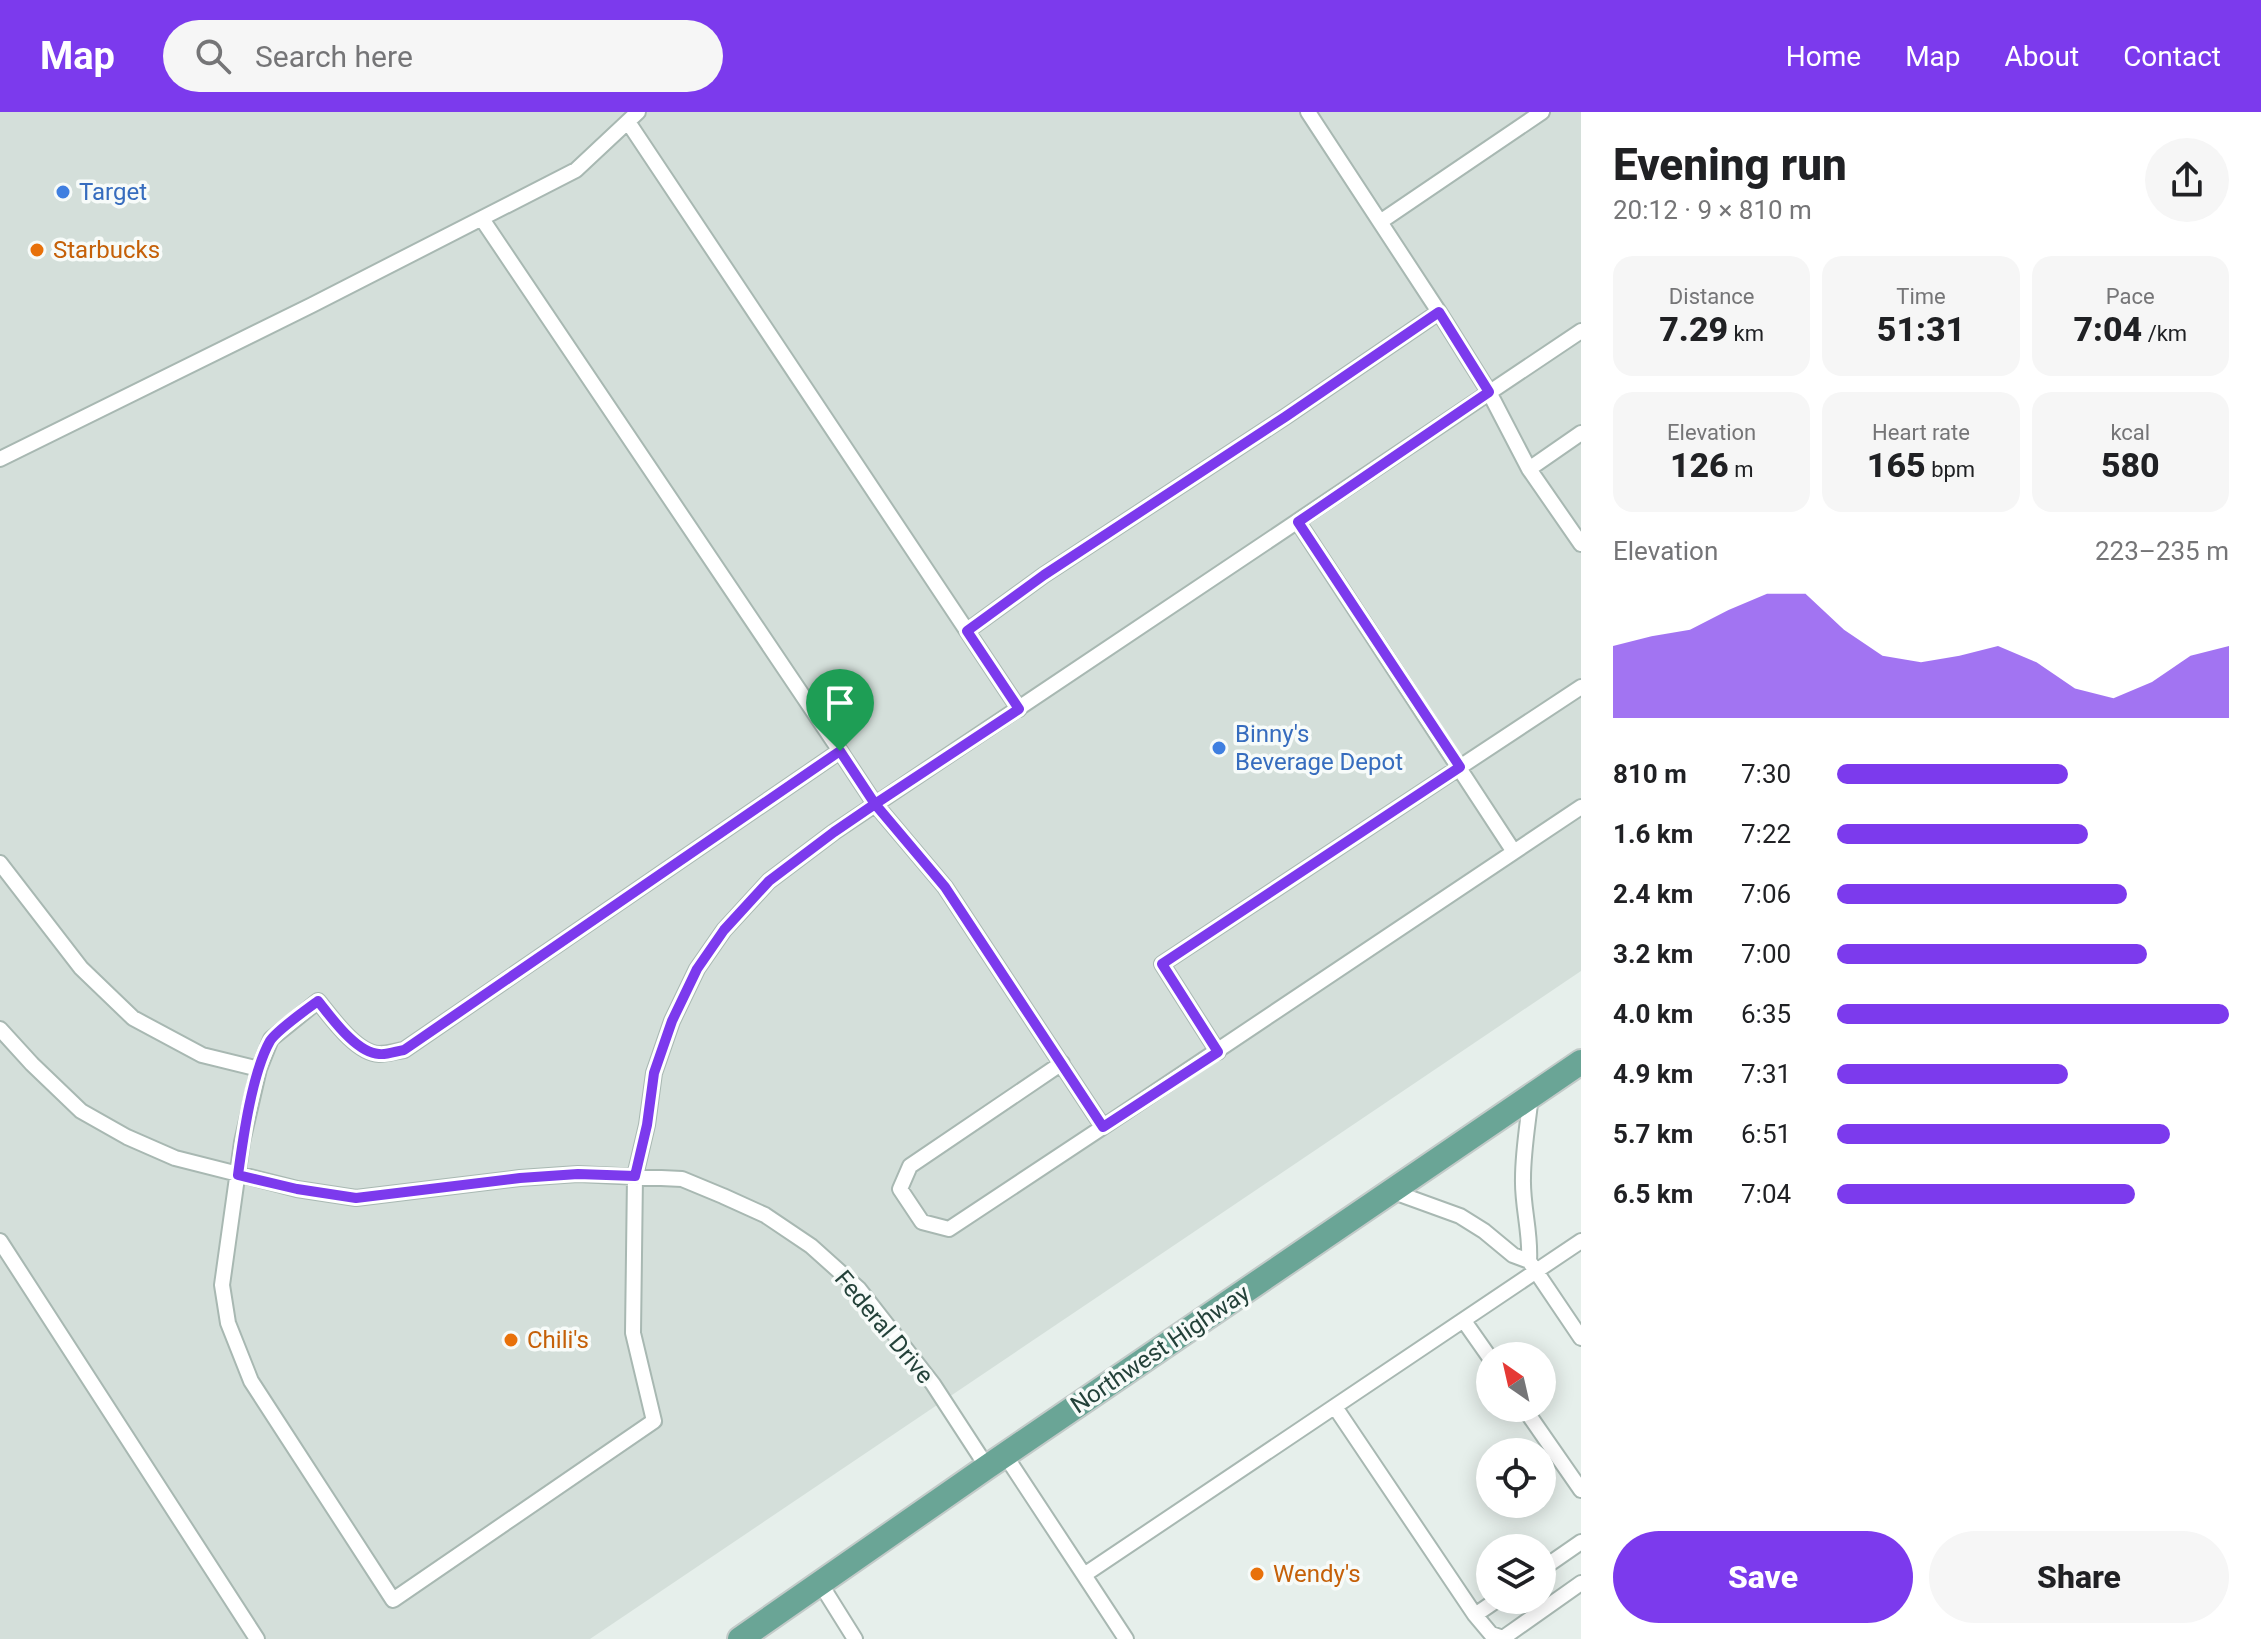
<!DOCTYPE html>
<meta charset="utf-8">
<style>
:root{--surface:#fff;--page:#f6f6f6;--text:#202124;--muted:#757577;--accent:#7c3aed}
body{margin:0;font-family:Roboto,sans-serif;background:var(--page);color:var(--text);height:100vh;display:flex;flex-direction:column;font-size:30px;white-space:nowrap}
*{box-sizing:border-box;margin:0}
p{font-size:26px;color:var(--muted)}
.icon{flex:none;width:44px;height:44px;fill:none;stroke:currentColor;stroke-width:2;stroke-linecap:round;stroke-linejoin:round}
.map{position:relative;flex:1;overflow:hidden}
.side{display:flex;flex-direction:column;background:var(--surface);width:680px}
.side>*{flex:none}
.needle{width:52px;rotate:326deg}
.tools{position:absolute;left:1476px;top:1230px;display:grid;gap:16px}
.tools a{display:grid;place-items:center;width:80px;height:80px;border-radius:50%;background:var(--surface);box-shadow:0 4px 20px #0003;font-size:40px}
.pin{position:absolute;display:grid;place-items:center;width:68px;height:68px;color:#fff;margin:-82px -34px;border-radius:50% 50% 50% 0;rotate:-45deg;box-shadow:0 0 8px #0007}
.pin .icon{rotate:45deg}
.round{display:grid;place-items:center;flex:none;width:84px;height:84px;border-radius:42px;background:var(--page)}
.overview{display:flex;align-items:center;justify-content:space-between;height:136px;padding:0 32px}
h1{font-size:44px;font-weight:800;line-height:60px}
.metrics{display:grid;grid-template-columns:repeat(3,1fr);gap:12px;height:136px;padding:8px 32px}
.metrics div{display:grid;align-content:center;border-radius:20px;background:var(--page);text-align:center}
.metrics b{font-size:34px;font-weight:800}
.metrics small{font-size:22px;font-weight:400}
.metrics p{font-size:22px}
.chart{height:224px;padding:16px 32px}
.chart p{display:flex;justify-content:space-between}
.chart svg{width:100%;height:144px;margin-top:8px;fill:var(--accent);opacity:.7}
.button{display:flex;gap:16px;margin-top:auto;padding:16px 32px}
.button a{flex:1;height:92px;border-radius:48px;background:var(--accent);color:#fff;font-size:32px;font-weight:800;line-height:92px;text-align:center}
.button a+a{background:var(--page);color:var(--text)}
ul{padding:0 32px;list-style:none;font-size:26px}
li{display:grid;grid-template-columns:128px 96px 1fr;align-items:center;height:60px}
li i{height:20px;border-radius:10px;background:var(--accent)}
header{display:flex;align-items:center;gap:48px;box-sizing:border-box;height:112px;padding:0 40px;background:var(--accent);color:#fff}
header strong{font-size:38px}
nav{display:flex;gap:44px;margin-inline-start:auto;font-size:28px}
.search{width:560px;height:72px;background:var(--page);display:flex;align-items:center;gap:20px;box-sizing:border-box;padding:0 28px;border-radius:44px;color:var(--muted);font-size:30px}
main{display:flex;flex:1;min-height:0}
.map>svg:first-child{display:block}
</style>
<header>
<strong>Map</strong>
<div class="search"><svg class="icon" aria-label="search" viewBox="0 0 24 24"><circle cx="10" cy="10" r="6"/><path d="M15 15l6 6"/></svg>Search here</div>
<nav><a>Home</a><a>Map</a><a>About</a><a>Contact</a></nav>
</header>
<main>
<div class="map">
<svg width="1581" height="1527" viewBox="0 0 1581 1527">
<rect width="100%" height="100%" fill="#e6efeb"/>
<path fill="#d4dfda" d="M0,0H1581V859L590,1527H0Z"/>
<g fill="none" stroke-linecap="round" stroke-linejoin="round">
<g stroke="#a8b8b2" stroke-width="18">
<path id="lane" d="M1308,0L1439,200L1489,280L1529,357L1581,432
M628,10L1019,597
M482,107L840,639
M1380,110L1542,0
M0,347L312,193L576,58L638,0
M1529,357L1581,321
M1298,410L1514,740
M967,519L1044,463L1285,305L1439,200
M0,751L81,856L133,906L202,943L259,957L242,1030L222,1173L228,1211L251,1269L393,1488L654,1309L633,1221L635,1064L647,1013L654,961L672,909L697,857L724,818L769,769L834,720L1581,219
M0,917L32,952L81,999L127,1025L175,1046L297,1077L356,1086L520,1066L578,1062L682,1067L723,1084L765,1103L811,1134L859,1177L933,1272L987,1355
M1218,940L1162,852L1581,575
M1062,951L910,1054L900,1077L922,1110L949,1117L1103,1015
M259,957L271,927L318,889C331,905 356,941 379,942C387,942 397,939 404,938L840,639L875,692L945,775L1103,1015L1581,695
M1391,1079L1460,1104L1484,1119L1513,1143L1529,1149L1581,1226
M0,1129L257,1527
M1529,1149C1531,1121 1522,1094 1523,1066C1523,1039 1528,1011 1531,983
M1464,1209L1490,1246
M1335,1295L1475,1503L1491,1522L1503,1526L1581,1471
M1524,1296L1581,1378
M1005,1343L1084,1463L1581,1129
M1542,1457L1581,1430
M1084,1463L1126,1527
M820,1471L855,1527
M1475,1503L1497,1488"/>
</g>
<g stroke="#c2cac8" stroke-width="28">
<path id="primary" d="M740,1527L987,1355L1581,950"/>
</g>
<use href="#lane" stroke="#fff" stroke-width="14"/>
<use href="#primary" stroke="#6aa596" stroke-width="24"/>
</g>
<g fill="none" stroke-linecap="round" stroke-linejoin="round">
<g stroke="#fff" stroke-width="16">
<path id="route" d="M840,639L404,938C397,939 387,943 379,942C356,941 331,905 318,889C306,898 277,918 270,929C252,961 243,1026 238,1063L297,1077L356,1086L520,1066L578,1062L635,1064L647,1013L654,961L672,909L697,857L724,818L769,769L834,720L875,692L945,775L1103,1015L1218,940L1162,852L1460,655L1298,410L1489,280L1439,200L1285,305L1044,463L967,519L1019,597L875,692L840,639"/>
</g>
<use href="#route" stroke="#7c3aed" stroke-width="10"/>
</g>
<g fill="#3f7fe0" stroke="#f7fbf9" stroke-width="3">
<circle cx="63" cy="80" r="8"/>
<circle cx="1219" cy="636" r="8"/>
</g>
<g fill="#e8710a" stroke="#f7fbf9" stroke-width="3">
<circle cx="37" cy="138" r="8"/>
<circle cx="511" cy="1228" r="8"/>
<circle cx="1257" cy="1462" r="8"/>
</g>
<g text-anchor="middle" stroke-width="7" stroke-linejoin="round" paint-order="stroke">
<g font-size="24" fill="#366cbe" stroke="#f7fbf9" text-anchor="start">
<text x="79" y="88">Target</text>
<text x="1235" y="630">Binny's<tspan x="1235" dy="28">Beverage Depot</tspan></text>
</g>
<g font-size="24" fill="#c56008" stroke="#f7fbf9" text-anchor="start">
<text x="53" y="146">Starbucks</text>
<text x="527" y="1236">Chili's</text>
<text x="1273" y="1470">Wendy's</text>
</g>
<g font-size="24" fill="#24423a" stroke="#f7fbf9">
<text transform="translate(884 1215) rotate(50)" y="8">Federal Drive</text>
<text transform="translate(1160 1237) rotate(-34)" y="8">Northwest Highway</text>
</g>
</g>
</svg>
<div class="tools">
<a><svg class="needle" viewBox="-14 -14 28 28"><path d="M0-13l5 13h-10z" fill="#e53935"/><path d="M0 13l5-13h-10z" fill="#757577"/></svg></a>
<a><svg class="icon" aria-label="locate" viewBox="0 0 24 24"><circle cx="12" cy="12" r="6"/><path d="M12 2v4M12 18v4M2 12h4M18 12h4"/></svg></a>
<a><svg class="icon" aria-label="layers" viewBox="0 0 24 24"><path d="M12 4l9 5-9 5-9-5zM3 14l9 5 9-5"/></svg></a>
</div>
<div class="pin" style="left:840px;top:639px;background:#1e9e55"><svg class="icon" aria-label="arrive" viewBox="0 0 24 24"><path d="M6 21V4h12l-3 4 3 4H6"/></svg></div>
</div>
<section class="side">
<div class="overview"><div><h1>Evening run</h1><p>20:12 · 9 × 810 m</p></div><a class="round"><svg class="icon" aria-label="share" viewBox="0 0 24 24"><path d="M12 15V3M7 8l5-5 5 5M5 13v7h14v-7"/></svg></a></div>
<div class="metrics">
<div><p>Distance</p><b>7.29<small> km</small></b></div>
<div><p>Time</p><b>51:31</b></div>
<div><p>Pace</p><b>7:04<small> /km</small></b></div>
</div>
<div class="metrics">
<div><p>Elevation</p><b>126<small> m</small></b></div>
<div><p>Heart rate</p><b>165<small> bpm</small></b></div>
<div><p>kcal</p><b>580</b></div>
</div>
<div class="chart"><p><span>Elevation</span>223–235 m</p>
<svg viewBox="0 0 160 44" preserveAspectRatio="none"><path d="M0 44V22L10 19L20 17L30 11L40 6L50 6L60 17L70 25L80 27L90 25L100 22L110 27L120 35L130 38L140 33L150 25L160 22V44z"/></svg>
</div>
<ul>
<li><b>810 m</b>7:30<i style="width:59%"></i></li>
<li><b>1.6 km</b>7:22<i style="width:64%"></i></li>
<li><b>2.4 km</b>7:06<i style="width:74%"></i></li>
<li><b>3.2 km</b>7:00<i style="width:79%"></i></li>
<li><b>4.0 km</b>6:35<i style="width:100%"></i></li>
<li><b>4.9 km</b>7:31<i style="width:59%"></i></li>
<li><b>5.7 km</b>6:51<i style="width:85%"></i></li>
<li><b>6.5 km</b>7:04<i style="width:76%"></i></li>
</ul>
<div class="button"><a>Save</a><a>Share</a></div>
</section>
</main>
